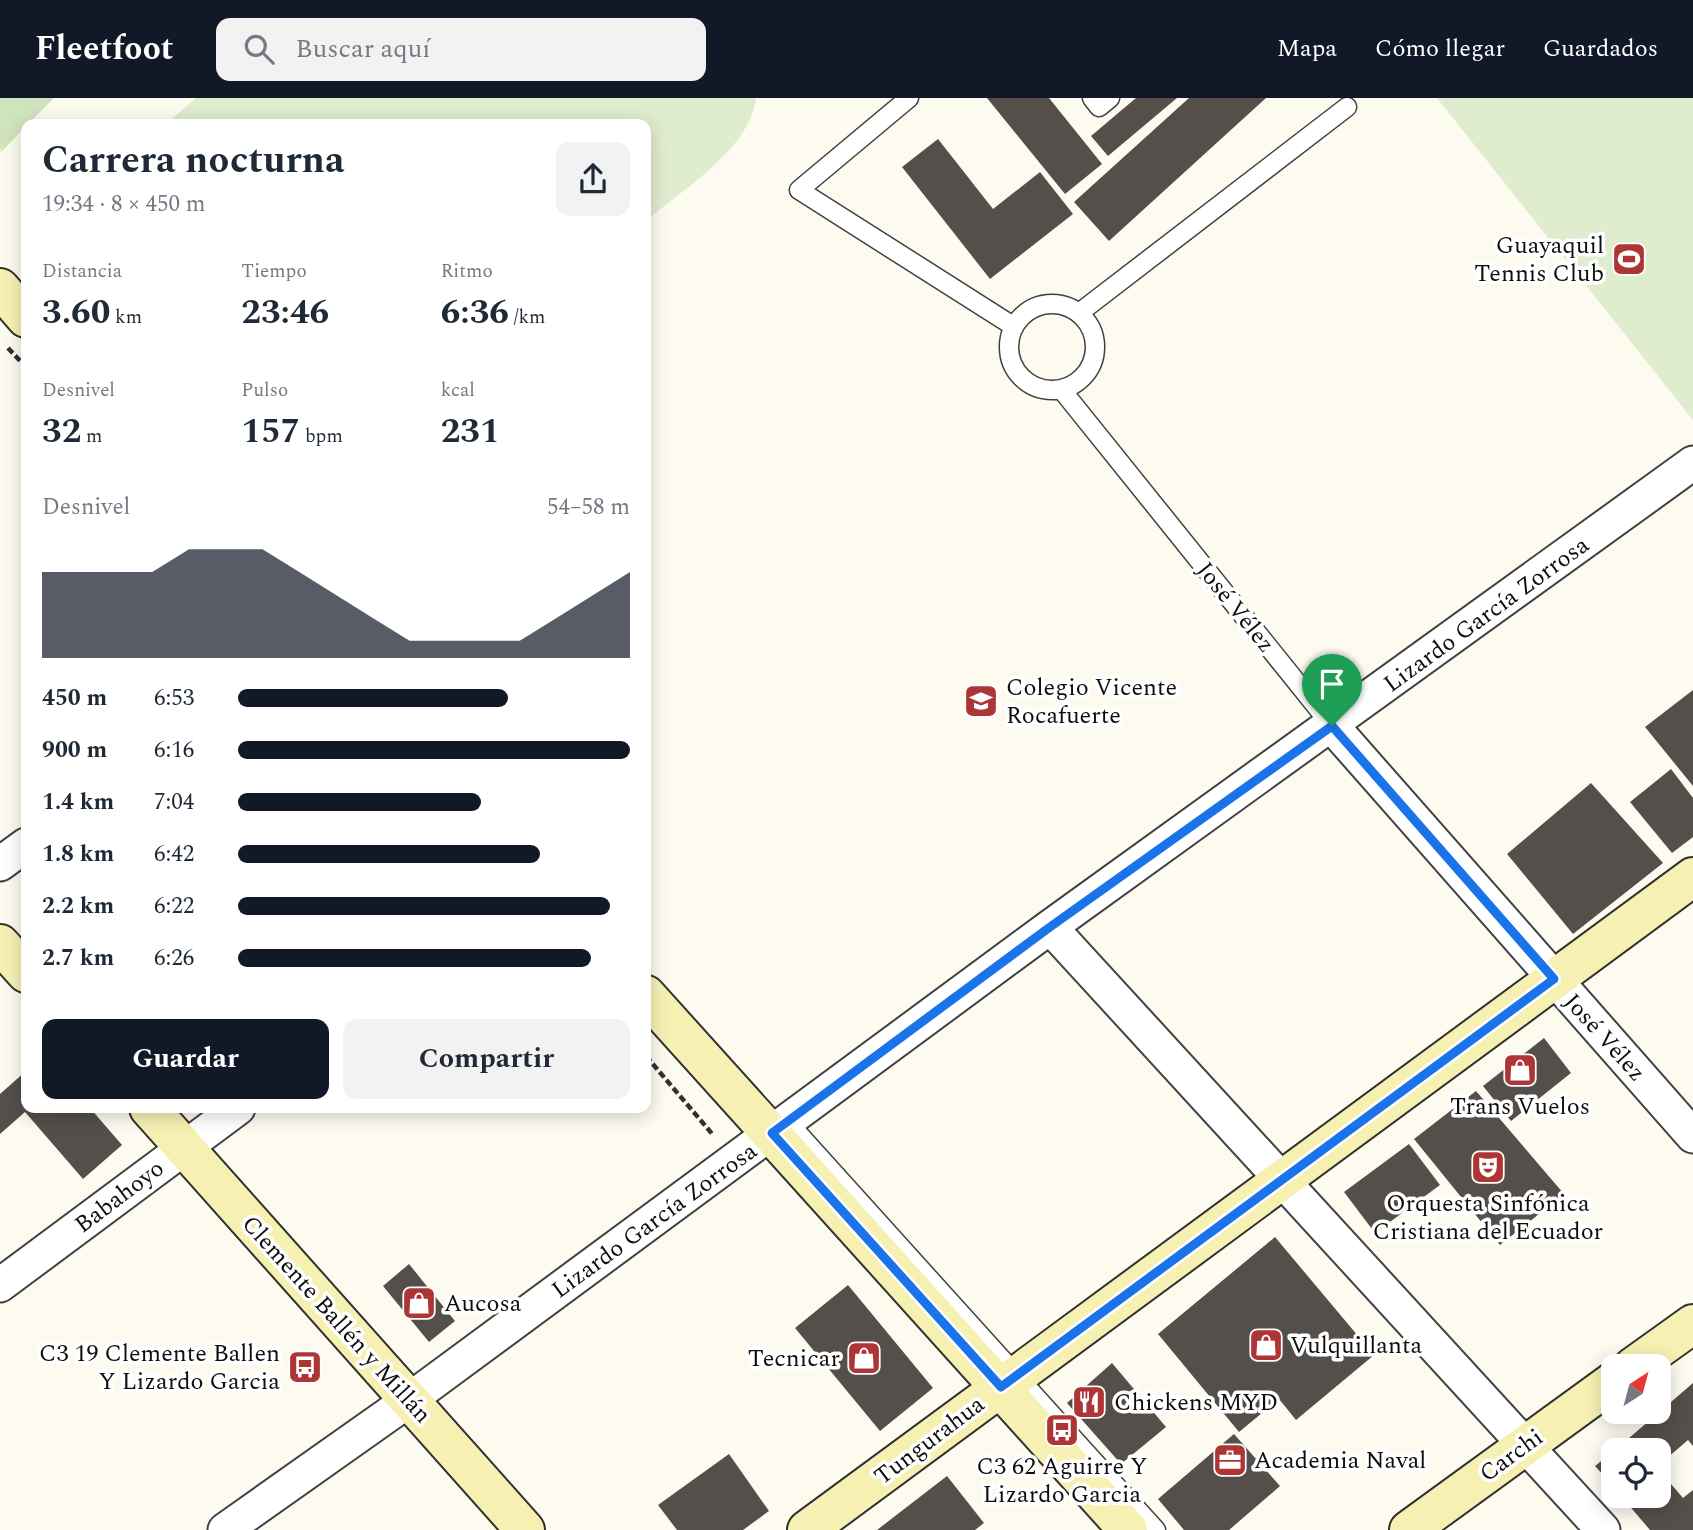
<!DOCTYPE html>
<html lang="es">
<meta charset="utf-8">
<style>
:root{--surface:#fff;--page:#f2f2f3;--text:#1f2937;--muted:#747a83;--accent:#111827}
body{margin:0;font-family:Spectral,serif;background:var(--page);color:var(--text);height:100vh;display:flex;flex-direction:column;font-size:26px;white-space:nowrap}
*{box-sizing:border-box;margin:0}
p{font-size:23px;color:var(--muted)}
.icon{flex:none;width:38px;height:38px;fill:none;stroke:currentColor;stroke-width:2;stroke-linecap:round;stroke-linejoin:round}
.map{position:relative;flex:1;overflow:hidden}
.details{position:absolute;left:21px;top:21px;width:630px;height:994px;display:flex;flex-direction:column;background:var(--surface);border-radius:14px;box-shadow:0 4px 18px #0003}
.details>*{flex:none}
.needle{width:46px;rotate:36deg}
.tools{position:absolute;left:1601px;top:1256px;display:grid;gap:14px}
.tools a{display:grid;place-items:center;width:70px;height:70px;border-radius:14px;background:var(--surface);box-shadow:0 4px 18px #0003;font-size:35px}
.pin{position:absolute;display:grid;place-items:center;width:60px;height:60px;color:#fff;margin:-72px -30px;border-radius:50% 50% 50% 0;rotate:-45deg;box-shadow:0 0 7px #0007}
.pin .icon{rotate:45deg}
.round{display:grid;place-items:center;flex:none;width:74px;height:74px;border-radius:14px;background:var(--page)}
.summary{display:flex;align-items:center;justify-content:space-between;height:119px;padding:0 21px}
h1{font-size:38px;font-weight:700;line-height:52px}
.figures{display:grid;grid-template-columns:repeat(3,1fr);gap:10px;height:119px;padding:7px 21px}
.figures div{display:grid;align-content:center}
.figures b{font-size:35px;font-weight:700}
.figures small{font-size:19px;font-weight:400}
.figures p{font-size:19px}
.chart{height:196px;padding:14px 21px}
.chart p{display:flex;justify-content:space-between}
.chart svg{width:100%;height:126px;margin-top:7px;fill:var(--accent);opacity:.7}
.action{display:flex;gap:14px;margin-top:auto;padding:14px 21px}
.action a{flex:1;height:80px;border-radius:14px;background:var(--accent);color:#fff;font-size:28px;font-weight:700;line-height:80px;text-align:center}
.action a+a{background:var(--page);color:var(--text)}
ul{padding:0 21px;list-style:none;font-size:23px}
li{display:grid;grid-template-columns:112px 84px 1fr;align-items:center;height:52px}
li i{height:18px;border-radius:9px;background:var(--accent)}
header{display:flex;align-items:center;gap:42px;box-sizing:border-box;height:98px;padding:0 35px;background:var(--accent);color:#fff}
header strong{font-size:33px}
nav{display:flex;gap:38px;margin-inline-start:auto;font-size:24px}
.search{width:490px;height:63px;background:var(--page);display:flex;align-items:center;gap:18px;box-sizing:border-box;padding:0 24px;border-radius:14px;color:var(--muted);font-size:26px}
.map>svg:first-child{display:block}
</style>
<header>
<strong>Fleetfoot</strong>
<div class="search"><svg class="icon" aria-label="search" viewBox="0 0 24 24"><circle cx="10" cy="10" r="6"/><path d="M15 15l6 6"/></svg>Buscar aquí</div>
<nav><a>Mapa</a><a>Cómo llegar</a><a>Guardados</a></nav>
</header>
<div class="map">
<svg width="1693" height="1432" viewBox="0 0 1693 1432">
<rect width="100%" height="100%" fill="#fdfbf0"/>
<path fill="#cfe4bd" d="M0,0H54L1,54L0,48Z"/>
<path fill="#e0ecce" d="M196,0H756C751,50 682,92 646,123V26H166Z
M1437,0H1693V322Z"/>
<path fill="#554f4b" d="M987,0H1049L1102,66L1065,96Z
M1136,0H1177L1108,58L1091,38Z
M1189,0H1266L1109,143L1074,104Z
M938,41L993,111L1040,74L1073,116L990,181L902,69Z
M1693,592V688L1645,629Z
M1671,671L1693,700V739L1672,755L1630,704Z
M1591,685L1663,765L1573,836L1507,756Z
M1544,940L1571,975L1511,1023L1483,988Z
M26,973V1010H90L122,1047L83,1081L25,1014L0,1036V996Z
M1476,993L1564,1096L1500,1147L1414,1041Z
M1409,1046L1440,1087L1375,1135L1344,1094Z
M1275,1139L1374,1257L1296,1322L1279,1301L1239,1334L1158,1236Z
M409,1166L455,1223L429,1244L383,1188Z
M848,1187L933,1290L880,1333L795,1230Z
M1112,1265L1166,1329L1121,1366L1067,1305Z
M1693,1285V1348L1688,1342L1659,1367V1353H1614Z
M1234,1336L1280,1388L1229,1432H1184L1158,1401Z
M1614,1353V1389L1595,1368Z
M729,1356L769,1413L743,1432H677L658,1407Z
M1659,1372L1683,1400L1693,1392V1432H1650L1621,1398H1659Z
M947,1378L984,1425L975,1432H877Z"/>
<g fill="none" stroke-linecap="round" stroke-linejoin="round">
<g stroke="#414141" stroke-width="21">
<path id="lane" d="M909,0L799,92L1013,228
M1092,0L1099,9L1110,0
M1009 249a43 43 0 1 1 86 0a43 43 0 1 1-86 0Z
M1079,215L1347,9
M1061,291L1332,628
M781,1022L787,1023L1156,1432"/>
</g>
<g stroke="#414141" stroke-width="37">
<path id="street" d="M1332,628L1693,1038
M0,766L26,747
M1050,829L1603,1432
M0,1187L238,1010
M225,1432L409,1302L1050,829L1693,365"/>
</g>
<g stroke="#303030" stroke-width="42">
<path id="secondary" d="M0,190L26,220
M0,846L26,875
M646,897L1128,1432
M149,1010L525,1432
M1633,1269L1693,1226
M807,1432L1693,779
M1409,1432L1614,1283"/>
</g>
<path stroke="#303030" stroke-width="4.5" stroke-dasharray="7 3.5" stroke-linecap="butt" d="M8,250L26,269
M646,958L714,1038"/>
<use href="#lane" stroke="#fff" stroke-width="18"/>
<use href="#street" stroke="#fff" stroke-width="33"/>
<use href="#secondary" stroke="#f6f1b2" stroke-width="38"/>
</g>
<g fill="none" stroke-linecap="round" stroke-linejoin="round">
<g stroke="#fff" stroke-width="14">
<path id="route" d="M1332,628L1554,881L1001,1289L772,1035L1050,829Z"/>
</g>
<use href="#route" stroke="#1a73e8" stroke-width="9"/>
</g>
<defs>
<g id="stadium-square" transform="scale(1.75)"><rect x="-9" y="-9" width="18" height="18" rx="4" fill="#ae3535" stroke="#fff"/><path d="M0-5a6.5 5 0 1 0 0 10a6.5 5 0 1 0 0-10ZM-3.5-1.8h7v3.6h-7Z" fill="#fff"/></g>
<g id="school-square" transform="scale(1.75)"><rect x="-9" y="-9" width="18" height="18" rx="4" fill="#ae3535" stroke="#fff"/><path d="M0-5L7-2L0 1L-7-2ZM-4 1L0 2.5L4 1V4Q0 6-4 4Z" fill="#fff"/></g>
<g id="shop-square" transform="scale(1.75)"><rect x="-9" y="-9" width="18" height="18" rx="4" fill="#ae3535" stroke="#fff"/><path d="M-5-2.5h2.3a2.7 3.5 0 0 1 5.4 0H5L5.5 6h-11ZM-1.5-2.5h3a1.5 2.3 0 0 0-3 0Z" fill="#fff"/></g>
<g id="theatre-square" transform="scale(1.75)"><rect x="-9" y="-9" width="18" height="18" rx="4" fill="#ae3535" stroke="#fff"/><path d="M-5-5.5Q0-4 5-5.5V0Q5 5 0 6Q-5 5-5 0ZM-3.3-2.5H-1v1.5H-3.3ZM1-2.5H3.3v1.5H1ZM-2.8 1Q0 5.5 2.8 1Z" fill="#fff"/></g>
<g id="bus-square" transform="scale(1.75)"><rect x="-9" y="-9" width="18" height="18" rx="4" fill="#ae3535" stroke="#fff"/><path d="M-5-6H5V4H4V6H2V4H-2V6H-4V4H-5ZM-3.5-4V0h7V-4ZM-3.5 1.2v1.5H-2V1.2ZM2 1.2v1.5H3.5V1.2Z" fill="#fff"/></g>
<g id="restaurant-square" transform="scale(1.75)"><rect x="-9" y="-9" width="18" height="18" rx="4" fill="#ae3535" stroke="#fff"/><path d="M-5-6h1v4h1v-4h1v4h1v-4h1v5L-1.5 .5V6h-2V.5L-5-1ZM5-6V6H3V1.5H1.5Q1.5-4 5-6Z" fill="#fff"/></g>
<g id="office-square" transform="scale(1.75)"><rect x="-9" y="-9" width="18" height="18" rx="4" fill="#ae3535" stroke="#fff"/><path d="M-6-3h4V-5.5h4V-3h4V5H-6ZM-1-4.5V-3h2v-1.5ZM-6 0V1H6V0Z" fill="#fff"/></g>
</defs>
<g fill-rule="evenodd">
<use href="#stadium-square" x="1629" y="161"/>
<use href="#school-square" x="981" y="603"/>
<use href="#shop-square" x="1520" y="972"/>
<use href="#theatre-square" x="1488" y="1069"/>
<use href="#shop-square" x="419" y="1205"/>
<use href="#shop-square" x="1266" y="1247"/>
<use href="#shop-square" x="864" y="1260"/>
<use href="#bus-square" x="305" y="1269"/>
<use href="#restaurant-square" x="1089" y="1304"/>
<use href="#bus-square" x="1062" y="1332"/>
<use href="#office-square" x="1230" y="1362"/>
</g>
<g text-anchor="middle" stroke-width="7" stroke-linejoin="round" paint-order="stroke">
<g font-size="24" fill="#0e0e0e" stroke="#fff" text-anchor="start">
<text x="1604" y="155" text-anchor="end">Guayaquil<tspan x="1604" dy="28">Tennis Club</tspan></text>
<text x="1006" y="597">Colegio Vicente<tspan x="1006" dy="28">Rocafuerte</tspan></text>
<text x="1520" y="1016" text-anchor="middle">Trans Vuelos</text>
<text x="1488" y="1113" text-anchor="middle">Orquesta Sinfónica<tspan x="1488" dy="28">Cristiana del Ecuador</tspan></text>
<text x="444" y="1213">Aucosa</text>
<text x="1290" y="1255">Vulquillanta</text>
<text x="280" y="1263" text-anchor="end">C3 19 Clemente Ballen<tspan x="280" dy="28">Y Lizardo Garcia</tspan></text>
<text x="840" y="1268" text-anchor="end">Tecnicar</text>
<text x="1114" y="1312">Chickens MYD</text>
<text x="1254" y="1370">Academia Naval</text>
<text x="1062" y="1376" text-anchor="middle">C3 62 Aguirre Y<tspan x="1062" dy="28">Lizardo Garcia</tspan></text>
</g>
<g font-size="24" fill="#0e0e0e" stroke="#fff">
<text transform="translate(1236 509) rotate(51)" y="8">José Vélez</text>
<text transform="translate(1486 516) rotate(-36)" y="8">Lizardo García Zorrosa</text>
<text transform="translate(1605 939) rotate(48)" y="8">José Vélez</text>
<text transform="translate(119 1098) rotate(-37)" y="8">Babahoyo</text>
<text transform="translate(654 1122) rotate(-36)" y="8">Lizardo García Zorrosa</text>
<text transform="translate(337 1221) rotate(48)" y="8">Clemente Ballén y Millán</text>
<text transform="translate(929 1342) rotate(-37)" y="8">Tungurahua</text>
<text transform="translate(1511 1357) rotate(-36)" y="8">Carchi</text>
</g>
</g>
</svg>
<div class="tools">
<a><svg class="needle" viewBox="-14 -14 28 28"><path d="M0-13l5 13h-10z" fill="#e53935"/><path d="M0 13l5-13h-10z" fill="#747a83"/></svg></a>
<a><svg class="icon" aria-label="locate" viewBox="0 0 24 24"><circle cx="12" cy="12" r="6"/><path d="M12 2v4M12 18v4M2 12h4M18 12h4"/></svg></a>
</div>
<div class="pin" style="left:1332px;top:628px;background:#1e9e55"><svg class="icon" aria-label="arrive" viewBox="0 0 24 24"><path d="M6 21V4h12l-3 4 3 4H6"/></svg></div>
<section class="details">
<div class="summary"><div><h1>Carrera nocturna</h1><p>19:34 · 8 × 450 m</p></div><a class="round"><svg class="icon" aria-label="share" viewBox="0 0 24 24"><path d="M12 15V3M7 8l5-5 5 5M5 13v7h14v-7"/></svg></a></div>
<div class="figures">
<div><p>Distancia</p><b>3.60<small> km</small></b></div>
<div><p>Tiempo</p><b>23:46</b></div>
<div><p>Ritmo</p><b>6:36<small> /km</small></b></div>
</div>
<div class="figures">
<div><p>Desnivel</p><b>32<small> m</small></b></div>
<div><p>Pulso</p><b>157<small> bpm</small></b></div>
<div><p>kcal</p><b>231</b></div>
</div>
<div class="chart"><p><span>Desnivel</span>54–58 m</p>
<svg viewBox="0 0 160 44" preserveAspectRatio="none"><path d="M0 44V14L10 14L20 14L30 14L40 6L50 6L60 6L70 14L80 22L90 30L100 38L110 38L120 38L130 38L140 30L150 22L160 14V44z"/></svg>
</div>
<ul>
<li><b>450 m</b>6:53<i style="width:69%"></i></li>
<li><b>900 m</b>6:16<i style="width:100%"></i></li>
<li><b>1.4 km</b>7:04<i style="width:62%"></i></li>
<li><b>1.8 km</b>6:42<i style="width:77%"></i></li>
<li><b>2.2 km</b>6:22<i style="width:95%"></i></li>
<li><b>2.7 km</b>6:26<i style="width:90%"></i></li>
</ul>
<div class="action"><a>Guardar</a><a>Compartir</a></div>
</section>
</div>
